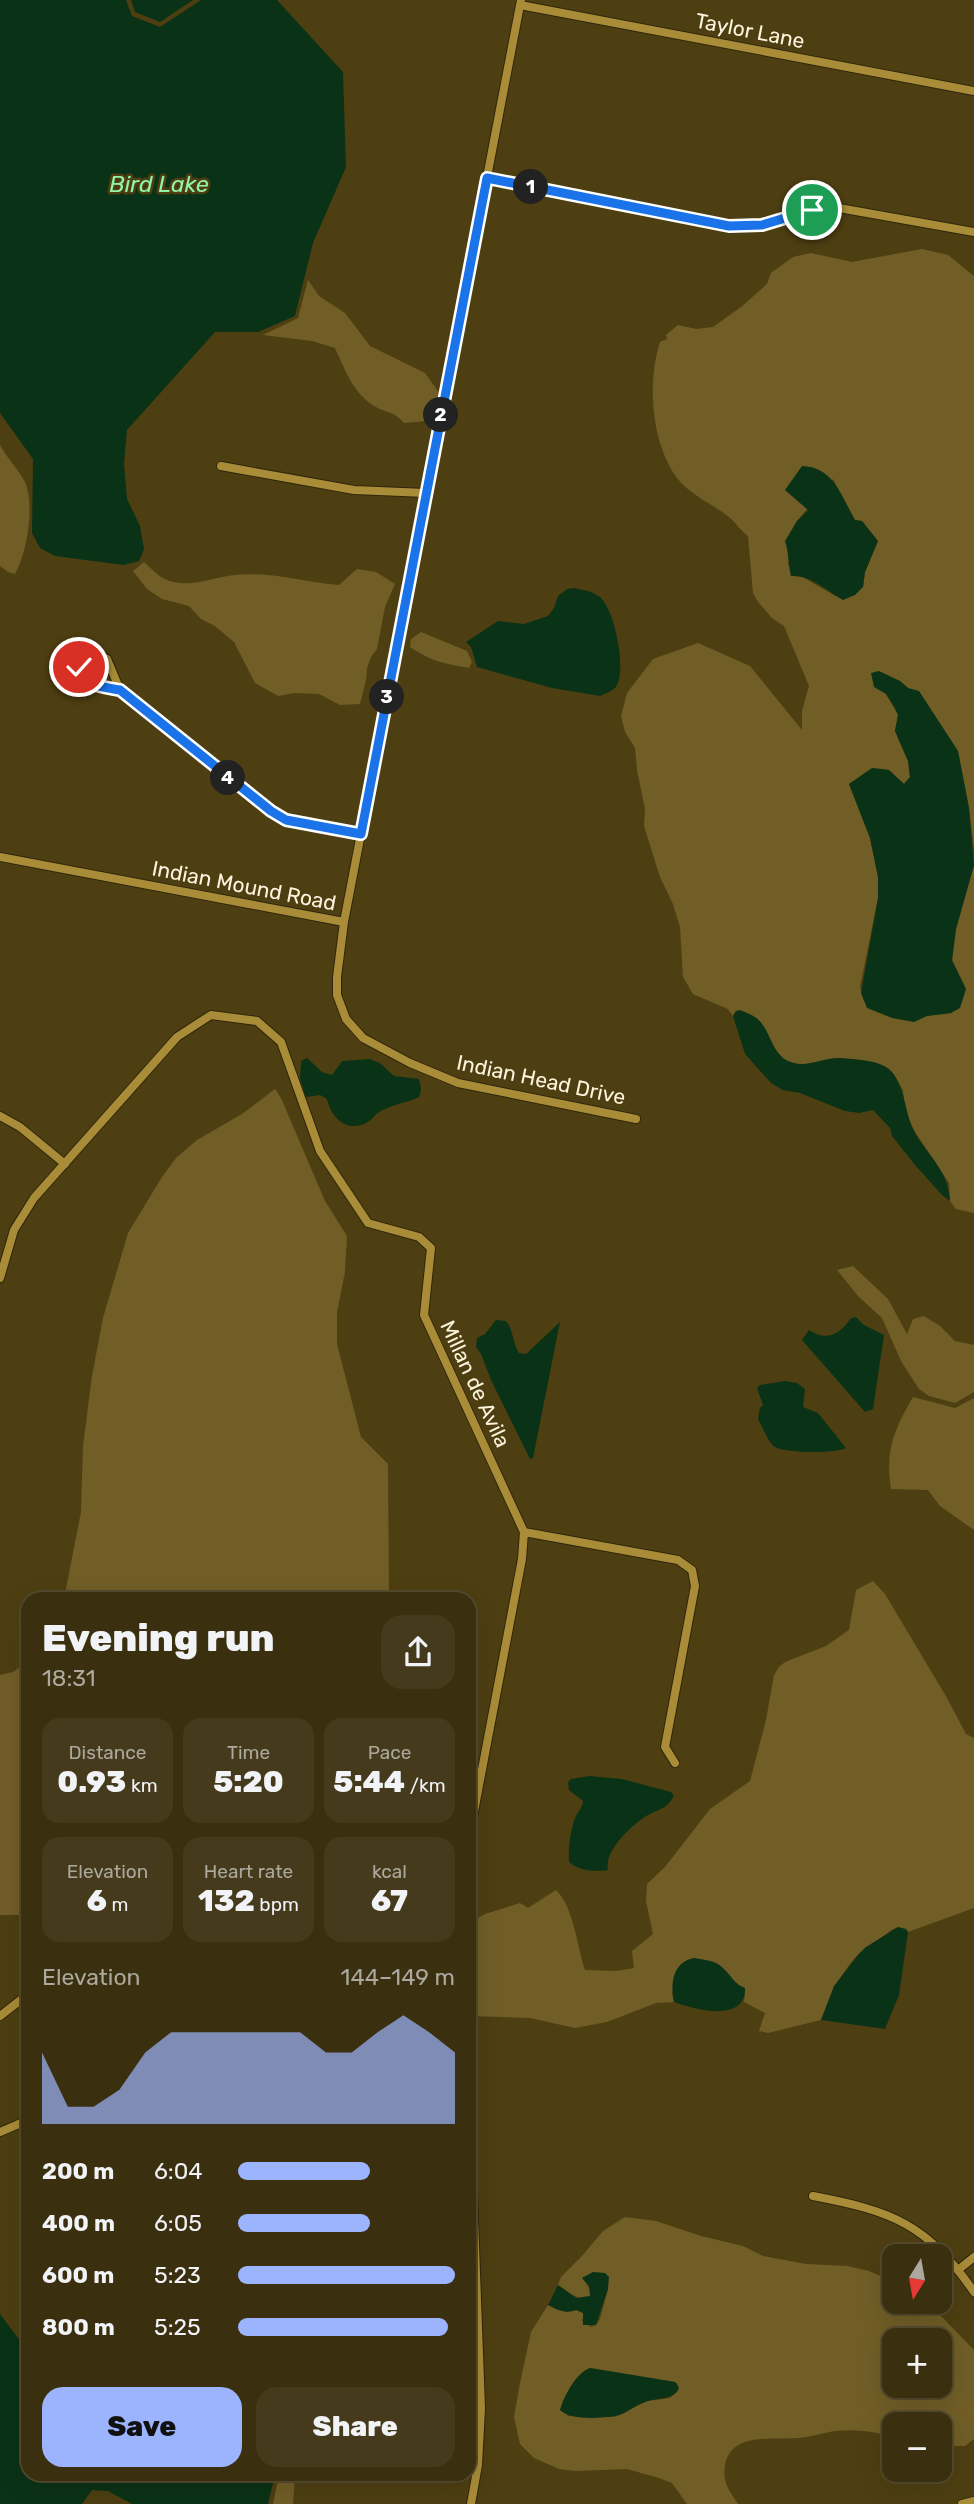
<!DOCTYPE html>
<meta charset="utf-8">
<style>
:root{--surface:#3a2f0e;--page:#453b1c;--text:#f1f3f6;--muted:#aba99e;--line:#544a2e;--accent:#9cb4fd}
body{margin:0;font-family:Rubik,sans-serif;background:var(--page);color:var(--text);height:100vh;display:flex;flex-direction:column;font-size:26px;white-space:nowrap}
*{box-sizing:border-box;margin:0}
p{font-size:23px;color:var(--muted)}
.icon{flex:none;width:38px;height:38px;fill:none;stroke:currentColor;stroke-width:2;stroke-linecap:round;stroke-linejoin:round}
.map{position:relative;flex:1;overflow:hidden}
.drawer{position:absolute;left:21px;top:1592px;width:455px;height:889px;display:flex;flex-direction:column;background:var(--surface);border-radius:21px;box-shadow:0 7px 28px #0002,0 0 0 2px var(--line)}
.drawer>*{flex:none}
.needle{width:46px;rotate:191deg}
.tools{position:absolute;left:882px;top:2244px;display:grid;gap:14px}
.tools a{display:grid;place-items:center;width:70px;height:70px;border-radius:14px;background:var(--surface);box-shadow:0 7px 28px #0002,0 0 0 2px var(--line);font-size:35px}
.pin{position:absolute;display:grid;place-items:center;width:60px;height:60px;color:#fff;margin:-30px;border:4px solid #fff;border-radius:50%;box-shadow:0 2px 7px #0007}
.km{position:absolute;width:35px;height:35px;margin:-18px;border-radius:50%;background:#222;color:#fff;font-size:19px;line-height:35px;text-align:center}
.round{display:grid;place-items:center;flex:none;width:74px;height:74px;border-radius:21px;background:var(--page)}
.headline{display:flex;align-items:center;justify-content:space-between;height:119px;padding:0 21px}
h1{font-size:38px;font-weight:800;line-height:52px}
.stats{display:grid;grid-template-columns:repeat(3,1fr);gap:10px;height:119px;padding:7px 21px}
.stats div{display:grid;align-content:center;border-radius:18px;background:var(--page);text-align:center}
.stats b{font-size:30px;font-weight:800}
.stats small{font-size:19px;font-weight:400}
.stats p{font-size:19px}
.chart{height:196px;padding:14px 21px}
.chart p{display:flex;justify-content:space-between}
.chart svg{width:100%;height:126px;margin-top:7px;fill:var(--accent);opacity:.7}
.button{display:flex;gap:14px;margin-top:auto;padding:14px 21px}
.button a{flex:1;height:80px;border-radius:21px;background:var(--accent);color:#111;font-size:28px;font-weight:800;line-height:80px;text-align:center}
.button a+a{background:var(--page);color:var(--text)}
ul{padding:0 21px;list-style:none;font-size:23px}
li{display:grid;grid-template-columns:112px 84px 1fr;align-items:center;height:52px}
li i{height:18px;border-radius:9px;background:var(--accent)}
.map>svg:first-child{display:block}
</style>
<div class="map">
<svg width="974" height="2504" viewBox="0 0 974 2504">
<rect width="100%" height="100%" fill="#4e3f12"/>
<path fill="#715e27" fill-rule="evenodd" d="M922,249L948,255L974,276V849L969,808L958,751L919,692L908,688L900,681L886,694L898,715L895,731L908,761L910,777L904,784L889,770L873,768L849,784L870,838L878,877V898L860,987L864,1001L927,1016L951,1013L966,989L952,961L956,929L974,865V1213L956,1209L950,1201L949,1183L915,1132L905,1110L903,1090L893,1073C876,1068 857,1059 840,1058C822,1057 805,1070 787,1061C764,1049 767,1011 736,1011L733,1016L728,1009L693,994L683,977L680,927L673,904L660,877L644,826L645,809L637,770L635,748L625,732L621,716L627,693L653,659L698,643L750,666L802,730V711L809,686L784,626L772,618L758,602L753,593L748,536C741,531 736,523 729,517C712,503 691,496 677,478C651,442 647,383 660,342L667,339L666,335L678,325L696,329L713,327L741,307L767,284L771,273L793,257L811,253L852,262ZM833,479L855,520L862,521L878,541L865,572L863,587L835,596C819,586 802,578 788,565L789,552L797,521Z
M308,280L319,296L345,313L370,346L425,373L440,394L437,406L427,421L404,423C394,411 389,414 376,407C354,395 345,370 335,348L312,341L263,335L298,318Z
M0,445C7,458 18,469 25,482C35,505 27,553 15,574L8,572L0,566Z
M144,562C151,568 160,579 170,581C192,588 213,577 235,575C270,571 304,582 339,585L357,569L376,572L395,584L385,607L377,649L371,657L367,668L366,680L360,704L340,705L319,694L294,693L278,696L255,683L234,642L215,626L201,619L189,606L162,599L147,589L133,571Z
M421,632L467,651L472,662L469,668C442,663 433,662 410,647L411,639Z
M275,1089L281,1098L325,1201L347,1236L345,1272L337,1312V1344L361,1437L388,1464L389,1599H64L81,1512L83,1446L92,1376L103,1318L128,1233L162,1177L176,1158L197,1140L242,1114Z
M853,1266L888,1299L907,1334L913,1319L924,1316L940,1326L955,1341L974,1345V1392L955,1403L929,1396L919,1389L901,1361L882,1318L858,1296L837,1270Z
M913,1397L955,1408L974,1398V1530L940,1506L928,1490L891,1489C885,1450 894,1430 913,1397Z
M873,1581L885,1594L947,1698L966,1734L974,1738V1908L908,1932L898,1927C890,1929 886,1935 880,1940C875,1943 869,1945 865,1948C843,1967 831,1994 821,2020L768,2033L759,2031L765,2013L744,2002L745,1992C723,1973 727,1964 694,1958L672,1993L674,2002L656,2003L607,2022L575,2028L530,2018L469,2016V1923L485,1914L520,1903L528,1908L556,1890C574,1907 577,1947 585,1970L616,1971L634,1968L632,1951L653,1934L646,1901L647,1884L665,1867L710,1809L750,1781L766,1720L774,1675L779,1667L785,1662L826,1646L849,1630L856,1590Z
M28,1661V1915H0V1675L13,1672Z
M625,2217L656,2221L701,2236L743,2246L763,2256L806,2264L847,2266L869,2271L894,2282V2301H923L943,2318L974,2350V2439L965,2446H940V2424H894V2437C875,2432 855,2429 835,2431C823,2433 811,2437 798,2438C772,2440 731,2432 725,2465C722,2481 729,2491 738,2504H687L672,2483L659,2478L627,2469L575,2471L559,2469L534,2458L520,2444L514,2417L520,2383L531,2332L548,2305C558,2310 565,2314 576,2310L584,2313L582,2321L591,2327L596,2325L600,2319L608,2289L582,2277L591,2291L590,2296C576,2302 569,2291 558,2285L561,2277L582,2256L603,2231ZM894,2340H940V2385H894ZM590,2368L675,2382L678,2384L677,2392L670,2398L647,2401L614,2417L568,2416L561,2407C567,2393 575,2374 590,2368Z
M279,2475H295L293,2504H273Z"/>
<path fill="#0a3216" d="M0,0H126L132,16L160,27L201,0H277L343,72L346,167L313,243L295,316L258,332H215L127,430L124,464L127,499L140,526L144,549L139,561L124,565L55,556L40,548L32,533L33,459L0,413Z
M131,0H193L160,22L135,12Z
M802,466C834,467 841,496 855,520L862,521L878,541L865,572L863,587L855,595L843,600C827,591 811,575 791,576C788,564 789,553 785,541L797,521L808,510L785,490Z
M574,588C584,590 592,591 600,597C615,610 628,673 615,688C612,691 604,694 600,696L552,688L477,667L471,647L466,642L498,621L524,624L548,616L554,608L558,596L567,589Z
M879,671L900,681L908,688L919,691L958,751L969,808L974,865L956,929L952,960L966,989L960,1008L951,1013L927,1016L914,1022L892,1018L867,1008L861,993L878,898V877L870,838L849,784L872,768L889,770L904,784L910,777L908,761L895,731L898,715L895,708L886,694L874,687L871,673Z
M740,1010C744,1012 751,1014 755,1017C770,1027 770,1050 786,1060C804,1070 821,1058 839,1058C854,1059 881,1060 891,1071C906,1088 904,1111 914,1131C929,1158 948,1169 950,1201L942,1195L915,1165L892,1136L890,1128L873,1110L859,1113L845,1111L800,1093L783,1090L771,1083L745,1054L733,1016L736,1011Z
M307,1058L322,1072L332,1075L342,1061L370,1059L380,1063L394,1076L419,1079C421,1086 422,1090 419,1097C407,1103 389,1105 378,1113C373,1116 371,1121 366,1123C346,1133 331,1117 327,1099L320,1095L306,1097L300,1079L301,1061Z
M856,1317L864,1325L884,1335L873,1409L865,1412L802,1340L809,1330C827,1342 840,1334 851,1318Z
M496,1320L506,1321C514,1331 512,1342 519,1353L526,1354L560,1322L533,1458L530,1459L491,1380L481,1354L476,1347L477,1338L485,1334Z
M785,1381L797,1383L805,1389L803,1407L818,1413L846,1448C835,1454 785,1453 775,1447C769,1444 762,1426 758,1419L760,1408L763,1405L757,1388L760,1385Z
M589,1776L622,1779L671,1792L674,1796C665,1812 655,1809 642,1819C628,1829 604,1852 608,1870C595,1872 579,1871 569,1862C568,1848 570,1834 574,1821C576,1813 582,1810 583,1801L569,1790L568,1782L571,1779Z
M898,1927L906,1929L908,1932L899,1995L885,2029L821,2020L834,1986L858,1955L866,1947Z
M694,1958C704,1960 715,1960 723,1968C731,1975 734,1984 745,1988C746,2023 695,2010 674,2002C670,1983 673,1962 694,1958Z
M593,2272L605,2273L609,2277L608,2289L596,2325H583V2313L576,2310C565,2314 558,2310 548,2305L558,2285L576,2298L590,2296L589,2286L582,2278Z
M0,2314L18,2338L28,2342V2474L275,2475L268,2504H132L108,2491L92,2490L82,2504H0Z
M590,2368L675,2382L679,2388C673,2401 658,2397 645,2402C635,2405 625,2415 615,2416C601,2418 571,2421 560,2410C564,2396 576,2373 590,2368Z"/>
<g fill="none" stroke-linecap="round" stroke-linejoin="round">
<g stroke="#30260c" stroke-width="10">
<path id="minor" d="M521,0L344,922L337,977V995L346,1019L363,1038L410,1063L458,1083L636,1119
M520,5L974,91
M487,178L729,226L762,225L812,210L839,208L974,232
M221,466L354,490L426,493
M120,690L97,686L82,676L79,667L84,656L95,653L107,659L120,690L271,811L286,820L361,833
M0,857L344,922
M0,1116L20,1127L65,1164
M0,1278L14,1230L34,1198L177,1037L211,1015L257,1021L281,1042L320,1151L368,1223L419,1237L431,1248L424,1315L524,1532L522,1559L469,1838
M524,1532L678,1560L692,1570L695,1586L665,1747L675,1763
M0,2016L27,1995
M469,2085L481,2408L478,2465L471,2504
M0,2132L28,2120
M813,2196C892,2211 927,2224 974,2292
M958,2270L974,2257
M962,2504L974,2501"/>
</g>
<use href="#minor" stroke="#a98c38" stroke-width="8"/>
</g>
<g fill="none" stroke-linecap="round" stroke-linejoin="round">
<g stroke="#fff" stroke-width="14">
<path id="route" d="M79,667C84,686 102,687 120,690L271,811L286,820L361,834L487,178L729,226L762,225L812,210"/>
</g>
<use href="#route" stroke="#1a73e8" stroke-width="9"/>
</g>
<g text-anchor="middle" stroke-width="5" stroke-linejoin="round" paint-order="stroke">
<g font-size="21" fill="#fdf4dd" stroke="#4e3f12">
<text transform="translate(750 31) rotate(11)" y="7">Taylor Lane</text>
<text transform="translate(244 886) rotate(11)" y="7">Indian Mound Road</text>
<text transform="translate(541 1080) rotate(12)" y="7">Indian Head Drive</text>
<text transform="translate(475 1384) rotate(65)" y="7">Millan de Avila</text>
</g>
<g font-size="23" font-style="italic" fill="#93f5a9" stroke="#4e3f12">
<text x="159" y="192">Bird Lake</text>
</g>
</g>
</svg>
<div class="tools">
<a><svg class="needle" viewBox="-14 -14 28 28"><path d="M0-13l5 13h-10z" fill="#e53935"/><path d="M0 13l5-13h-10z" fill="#aba99e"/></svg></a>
<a>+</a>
<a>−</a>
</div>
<div class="pin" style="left:812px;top:210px;background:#1e9e55"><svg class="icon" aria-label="arrive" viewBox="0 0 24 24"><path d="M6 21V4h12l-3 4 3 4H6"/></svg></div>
<div class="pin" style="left:79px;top:667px;background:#d93025"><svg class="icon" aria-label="check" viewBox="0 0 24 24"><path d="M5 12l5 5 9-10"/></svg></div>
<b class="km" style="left:531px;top:187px">1</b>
<b class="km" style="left:441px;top:415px">2</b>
<b class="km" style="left:387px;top:697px">3</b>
<b class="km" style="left:228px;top:778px">4</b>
<section class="drawer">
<div class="headline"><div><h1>Evening run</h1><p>18:31</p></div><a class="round"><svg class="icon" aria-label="share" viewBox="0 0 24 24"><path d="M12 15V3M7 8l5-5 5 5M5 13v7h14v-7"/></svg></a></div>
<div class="stats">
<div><p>Distance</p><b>0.93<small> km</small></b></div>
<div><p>Time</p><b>5:20</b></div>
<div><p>Pace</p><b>5:44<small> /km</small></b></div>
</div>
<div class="stats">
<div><p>Elevation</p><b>6<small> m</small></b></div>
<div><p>Heart rate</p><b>132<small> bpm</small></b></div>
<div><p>kcal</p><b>67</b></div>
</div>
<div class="chart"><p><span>Elevation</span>144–149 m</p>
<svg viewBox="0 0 160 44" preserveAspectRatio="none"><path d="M0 44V19L10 38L20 38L30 32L40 19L50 12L60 12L70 12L80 12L90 12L100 12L110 19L120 19L130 12L140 6L150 12L160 19V44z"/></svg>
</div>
<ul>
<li><b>200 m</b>6:04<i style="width:61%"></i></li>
<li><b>400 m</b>6:05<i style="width:61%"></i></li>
<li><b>600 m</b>5:23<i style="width:100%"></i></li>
<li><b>800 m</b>5:25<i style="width:97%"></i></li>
</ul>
<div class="button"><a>Save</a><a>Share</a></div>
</section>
</div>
